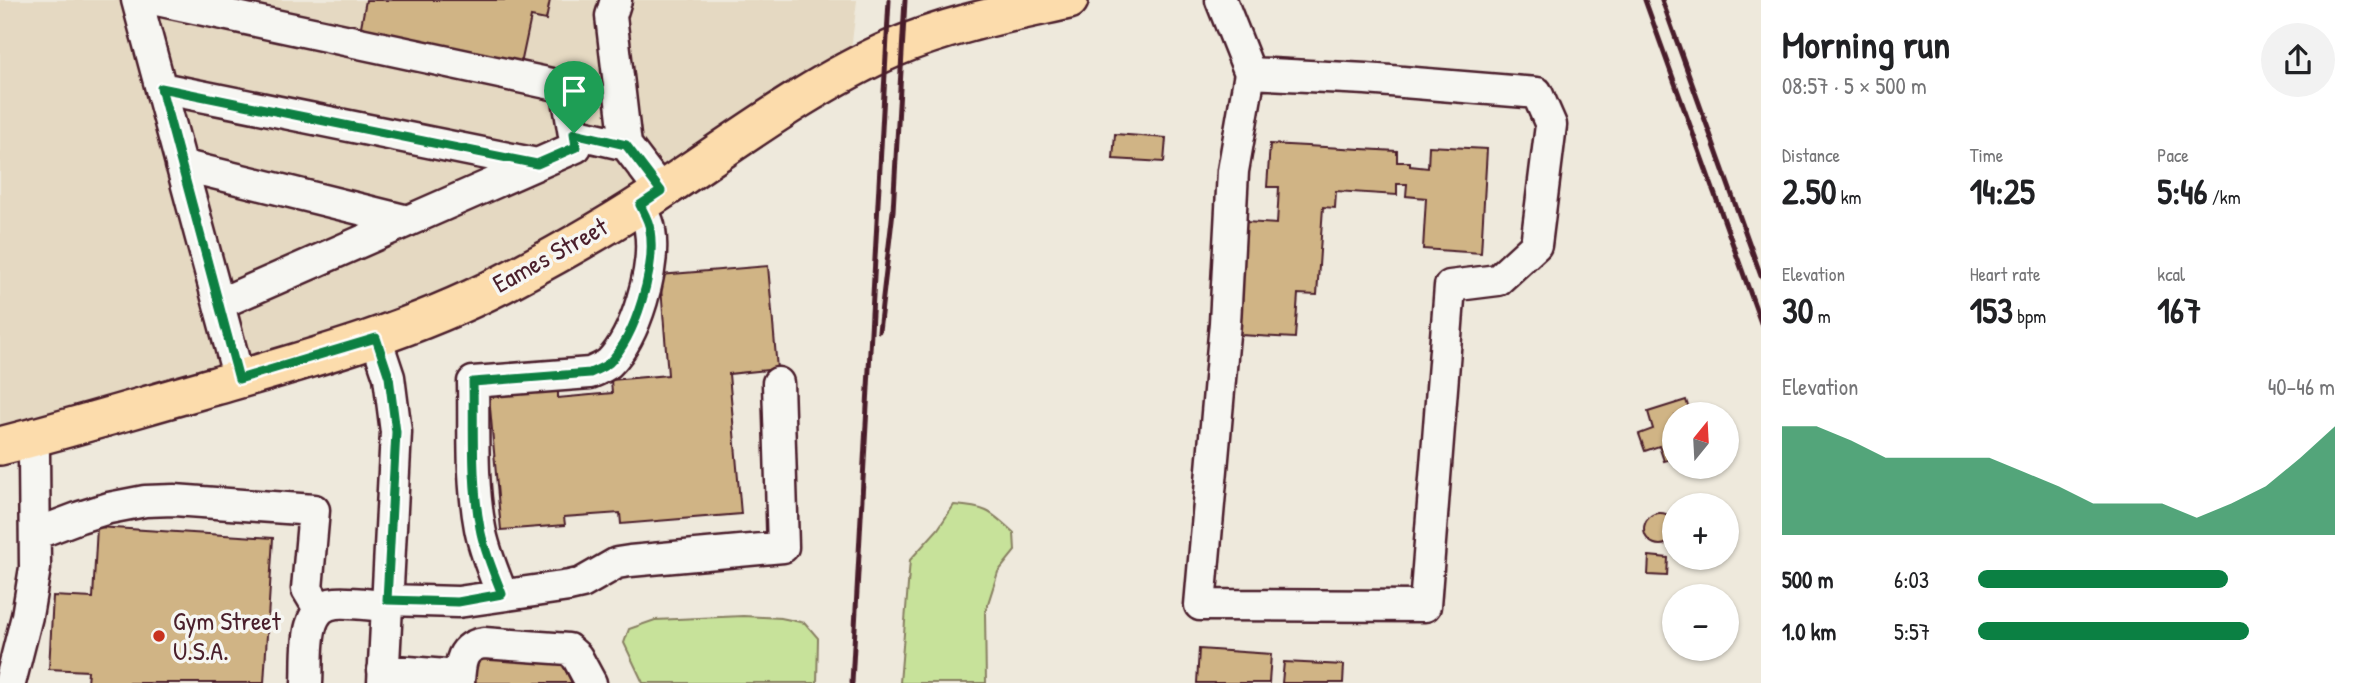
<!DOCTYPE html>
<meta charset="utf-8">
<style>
:root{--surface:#fff;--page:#f2f2f2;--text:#202124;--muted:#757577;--accent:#0b8043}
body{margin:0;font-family:"Patrick Hand",sans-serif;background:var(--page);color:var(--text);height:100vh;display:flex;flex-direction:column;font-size:26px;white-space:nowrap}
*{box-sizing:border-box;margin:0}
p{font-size:23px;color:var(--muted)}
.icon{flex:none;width:38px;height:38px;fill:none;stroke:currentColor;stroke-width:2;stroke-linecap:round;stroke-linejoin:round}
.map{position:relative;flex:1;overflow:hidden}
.details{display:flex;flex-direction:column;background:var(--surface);width:595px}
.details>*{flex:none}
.needle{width:46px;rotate:18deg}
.buttons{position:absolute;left:1662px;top:402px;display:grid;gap:14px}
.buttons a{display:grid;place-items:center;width:77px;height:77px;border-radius:50%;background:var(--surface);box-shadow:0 2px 5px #0004;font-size:35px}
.pin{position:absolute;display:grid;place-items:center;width:60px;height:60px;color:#fff;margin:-72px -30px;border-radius:50% 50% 50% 0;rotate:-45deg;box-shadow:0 0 7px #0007}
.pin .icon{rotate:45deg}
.round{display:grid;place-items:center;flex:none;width:74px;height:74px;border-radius:37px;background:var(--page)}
.summary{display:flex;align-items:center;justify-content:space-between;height:119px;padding:0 21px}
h1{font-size:38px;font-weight:700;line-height:52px}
.figures{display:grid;grid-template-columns:repeat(3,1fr);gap:10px;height:119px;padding:7px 21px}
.figures div{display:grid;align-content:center}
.figures b{font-size:35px;font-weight:700}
.figures small{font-size:19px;font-weight:400}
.figures p{font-size:19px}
.chart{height:196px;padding:14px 21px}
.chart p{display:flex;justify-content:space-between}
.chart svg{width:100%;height:126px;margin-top:7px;fill:var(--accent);opacity:.7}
ul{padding:0 21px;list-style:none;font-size:23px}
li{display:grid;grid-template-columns:112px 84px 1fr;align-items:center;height:52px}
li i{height:18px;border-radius:9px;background:var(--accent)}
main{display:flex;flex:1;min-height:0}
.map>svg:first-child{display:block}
</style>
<main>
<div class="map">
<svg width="1761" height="683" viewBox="0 0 1761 683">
<rect width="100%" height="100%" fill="#eee9dc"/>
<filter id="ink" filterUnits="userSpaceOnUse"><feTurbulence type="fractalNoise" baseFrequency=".0143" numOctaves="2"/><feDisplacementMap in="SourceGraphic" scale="14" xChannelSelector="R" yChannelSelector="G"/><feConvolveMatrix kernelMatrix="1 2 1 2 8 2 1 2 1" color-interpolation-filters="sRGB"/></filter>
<g filter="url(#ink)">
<path fill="#e5d9c2" d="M0,0H857L850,59L645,179L551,240L455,288L271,355L0,430Z"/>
<path fill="#c7e29a" stroke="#888062" stroke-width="2" d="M954,505C987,507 990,511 1014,533L1015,551L998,572L985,613L986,683H900L910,560L938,529Z
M743,616L781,618L805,623L818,638L817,683H643L624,643L629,629L655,620Z"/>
<path fill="#d0b485" stroke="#4a1f2b" stroke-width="2" d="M366,0H550L546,20L531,17L520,69L359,37Z
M1115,134L1166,138L1164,162L1113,159Z
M1270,144L1397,151V162H1410V166L1428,168L1429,146L1487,149L1481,253L1423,249L1426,198L1406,196L1407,184H1397V195L1336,191L1335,208L1323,207L1317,295L1298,294L1295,338L1240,335L1246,222L1277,224L1279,187H1267Z
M768,266L777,369L729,374L741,514L621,524L620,513L564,517L565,525L501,530L489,396L558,390V398L612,393L611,380L668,375L660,275Z
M1686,400L1691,415H1675V458L1664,461L1659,446L1645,451L1639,434L1653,429L1648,412Z
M1644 529a16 16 0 1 1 32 0a16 16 0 1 1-32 0Z
M97,527L273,538L264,683H87L88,671L49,669L53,596L93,598Z
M1649,556L1668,558L1667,576L1648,575Z
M1199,649L1271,654L1269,683H1197Z
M476,654L560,659L572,683H475Z
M1284,662L1344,665L1343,683H1282Z"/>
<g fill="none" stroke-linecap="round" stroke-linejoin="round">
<g stroke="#4a1f2b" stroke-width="35">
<path id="minor" d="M137,0L239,379
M157,0L566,87L576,147L219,304
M616,0L611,16L626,145
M1221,0L1250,73L1366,79L1537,93L1551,125L1536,245L1498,280L1450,286L1425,606L1200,605L1225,323L1233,171L1250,73
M161,88L537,164
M574,133L626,145L661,191
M181,165L408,221
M376,338L389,377L396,432L383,683
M35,534L80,517L109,508L145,501L174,500L314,510L307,589L319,609
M502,595C494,573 484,551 480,528C471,480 474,431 473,382L590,373C597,370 604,367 609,363C636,336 656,268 650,230C649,221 644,213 640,205
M387,600L458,602L569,586L582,583L617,563L630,561L783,547L778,383
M383,670L459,676
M10,683L27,616L35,568L34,454L31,438
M307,683C309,658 301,606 336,603C353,602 370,605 387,606
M459,683C460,663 461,646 484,643L568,649L577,657L591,683"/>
</g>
<g stroke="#4a1f2b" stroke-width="42">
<path id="major" d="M0,446C72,428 143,406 215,386C313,358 411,331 502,284C557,255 613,224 664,189C738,140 812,84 894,48C950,24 1010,13 1069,0"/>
</g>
<use href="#minor" stroke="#f6f6f2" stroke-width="30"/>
<use href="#major" stroke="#fcdcac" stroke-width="37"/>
<path stroke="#4a1f2b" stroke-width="5" d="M1645,0L1761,323
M1662,0L1761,276
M879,331L893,211L905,0
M852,683L889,0"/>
</g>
</g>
<g fill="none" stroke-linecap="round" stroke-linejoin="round" filter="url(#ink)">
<g stroke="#fff" stroke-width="14">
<path id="route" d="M161,88L537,164L576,147L574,133L626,145L661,191L640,205C644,213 649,221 650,230C656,268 636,336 609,363C604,367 597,370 590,373L473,382C474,431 471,480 480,528C484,551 494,573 502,594L458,602L387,600L396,432L389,377L376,338L239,379Z"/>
</g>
<use href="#route" stroke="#0b8043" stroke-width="9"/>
</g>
<circle fill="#c8321e" stroke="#f6f6f2" stroke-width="2.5" cx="159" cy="636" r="7"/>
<g text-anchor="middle" stroke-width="7" stroke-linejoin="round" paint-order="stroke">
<g font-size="26" fill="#4a1f2b" stroke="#f6f6f2">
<text transform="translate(550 255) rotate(-29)" y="9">Eames Street</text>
</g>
<g font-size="26" fill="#4a1f2b" stroke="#f6f6f2" text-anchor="start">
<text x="173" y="630">Gym Street<tspan x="173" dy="30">U.S.A.</tspan></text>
</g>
</g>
</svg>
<div class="buttons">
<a><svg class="needle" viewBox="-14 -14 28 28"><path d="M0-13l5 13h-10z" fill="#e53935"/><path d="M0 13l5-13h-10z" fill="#757577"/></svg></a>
<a>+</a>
<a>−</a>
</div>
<div class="pin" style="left:574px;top:133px;background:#1e9e55"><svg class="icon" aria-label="arrive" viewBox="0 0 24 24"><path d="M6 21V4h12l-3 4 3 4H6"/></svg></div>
</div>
<section class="details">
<div class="summary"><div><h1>Morning run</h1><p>08:57 · 5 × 500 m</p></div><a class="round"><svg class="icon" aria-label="share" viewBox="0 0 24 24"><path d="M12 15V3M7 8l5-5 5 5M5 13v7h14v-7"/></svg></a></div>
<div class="figures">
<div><p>Distance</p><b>2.50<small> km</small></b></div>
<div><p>Time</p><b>14:25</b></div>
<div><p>Pace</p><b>5:46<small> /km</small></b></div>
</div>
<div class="figures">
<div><p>Elevation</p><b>30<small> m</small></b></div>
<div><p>Heart rate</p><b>153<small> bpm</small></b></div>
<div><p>kcal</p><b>167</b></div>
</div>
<div class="chart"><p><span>Elevation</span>40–46 m</p>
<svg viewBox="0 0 160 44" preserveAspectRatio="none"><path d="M0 44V6L10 6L20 11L30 17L40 17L50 17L60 17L70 22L80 27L90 33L100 33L110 33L120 38L130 33L140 27L150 17L160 6V44z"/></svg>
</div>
<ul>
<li><b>500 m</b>6:03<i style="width:70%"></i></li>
<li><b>1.0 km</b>5:57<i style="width:76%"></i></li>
</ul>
</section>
</main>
